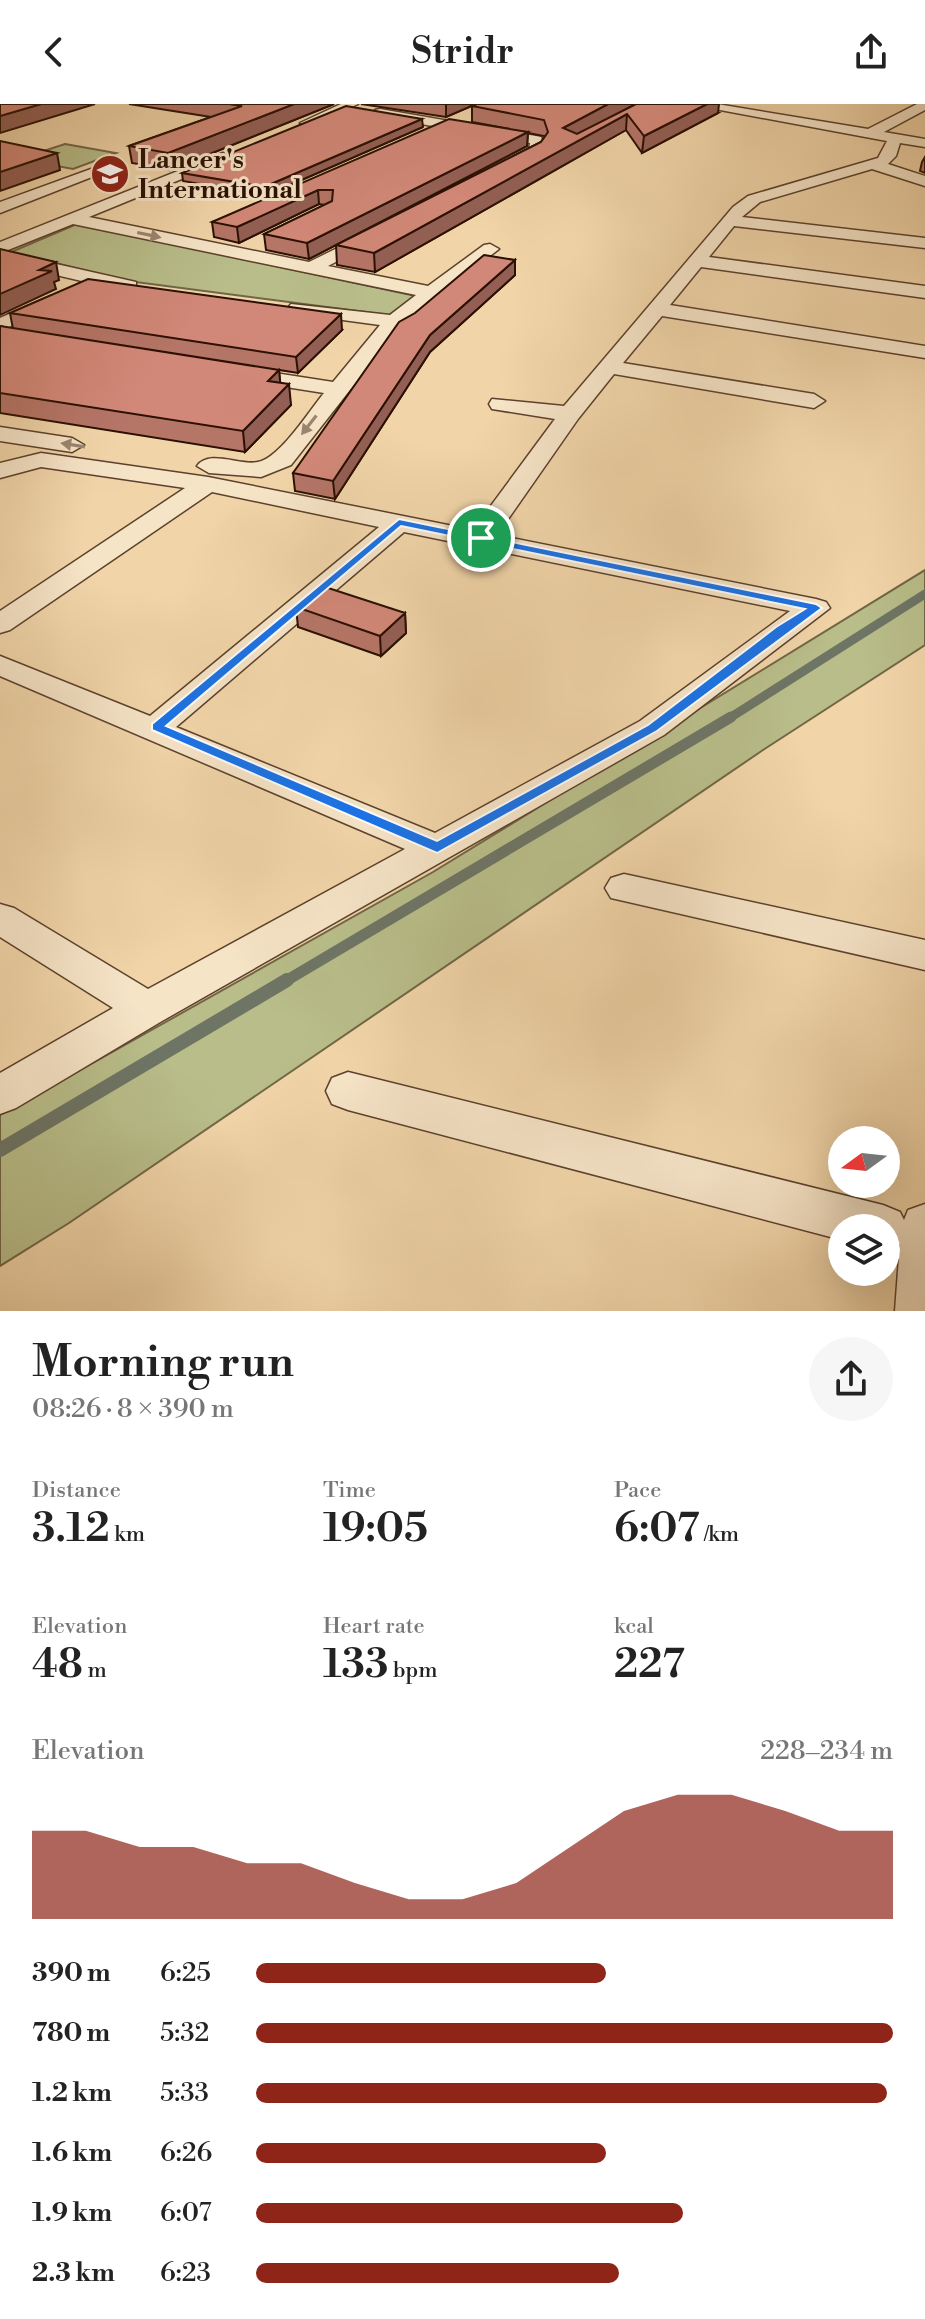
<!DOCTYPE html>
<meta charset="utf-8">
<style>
:root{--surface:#fff;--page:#f6f6f6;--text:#222;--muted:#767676;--accent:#8f2418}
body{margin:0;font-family:"Libre Bodoni",serif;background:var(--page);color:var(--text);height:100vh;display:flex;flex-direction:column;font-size:30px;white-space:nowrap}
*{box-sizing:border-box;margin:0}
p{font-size:26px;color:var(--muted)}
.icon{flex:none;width:44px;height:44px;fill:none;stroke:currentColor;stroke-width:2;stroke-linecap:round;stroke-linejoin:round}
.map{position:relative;height:1207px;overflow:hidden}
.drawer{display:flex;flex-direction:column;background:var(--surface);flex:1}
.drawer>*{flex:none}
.needle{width:52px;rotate:255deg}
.controls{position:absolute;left:828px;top:1022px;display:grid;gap:16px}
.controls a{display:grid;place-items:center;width:72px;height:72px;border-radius:50%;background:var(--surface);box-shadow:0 8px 32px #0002;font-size:40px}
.pin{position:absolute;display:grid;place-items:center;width:68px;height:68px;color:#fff;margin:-34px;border:4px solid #fff;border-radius:50%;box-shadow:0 2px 8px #0007}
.round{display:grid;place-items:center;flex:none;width:84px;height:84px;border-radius:42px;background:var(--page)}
.head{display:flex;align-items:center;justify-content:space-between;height:136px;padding:0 32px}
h1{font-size:44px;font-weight:600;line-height:60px}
.stats{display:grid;grid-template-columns:repeat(3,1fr);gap:12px;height:136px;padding:8px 32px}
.stats div{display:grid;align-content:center}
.stats b{font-size:40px;font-weight:600}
.stats small{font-size:22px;font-weight:400}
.stats p{font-size:22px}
.chart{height:224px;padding:16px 32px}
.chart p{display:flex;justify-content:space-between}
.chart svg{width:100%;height:144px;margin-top:8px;fill:var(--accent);opacity:.7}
ul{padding:0 32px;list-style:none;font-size:26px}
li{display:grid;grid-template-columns:128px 96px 1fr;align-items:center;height:60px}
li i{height:20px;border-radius:10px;background:var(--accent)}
header{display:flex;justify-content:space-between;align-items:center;height:104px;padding:0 32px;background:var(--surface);font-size:36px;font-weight:600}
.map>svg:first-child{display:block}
</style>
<header><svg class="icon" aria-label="back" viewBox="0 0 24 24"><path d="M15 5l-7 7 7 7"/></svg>Stridr<svg class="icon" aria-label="share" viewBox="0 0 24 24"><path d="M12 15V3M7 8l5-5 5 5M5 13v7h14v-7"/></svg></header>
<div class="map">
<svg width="925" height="1207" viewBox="0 0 925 1207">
<rect width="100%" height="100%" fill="#f1d5a9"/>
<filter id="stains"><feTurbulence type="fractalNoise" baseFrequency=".0025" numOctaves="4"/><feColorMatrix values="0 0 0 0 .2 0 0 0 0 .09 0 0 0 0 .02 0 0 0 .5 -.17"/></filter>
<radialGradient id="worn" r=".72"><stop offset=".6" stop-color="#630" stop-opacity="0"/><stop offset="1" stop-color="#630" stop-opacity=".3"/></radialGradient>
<path fill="#b8bd89" stroke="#726646" stroke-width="2" d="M65,40L116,49L73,65L19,55Z
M77,120L416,192L389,211L128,177L11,148Z
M925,466V541L763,646L69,1119L0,1162V1011L433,768Z"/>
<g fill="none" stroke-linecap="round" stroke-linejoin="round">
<path stroke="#6e7565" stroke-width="9" d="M728,615L925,490"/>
<path stroke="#6e7565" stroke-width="11" d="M284,878L731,613"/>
<path stroke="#6e7565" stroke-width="14" d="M0,1046L287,876"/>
<g stroke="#5c412c" stroke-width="3">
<path id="minor" d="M341,0H358L312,22L300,19Z
M688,0H717L868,25L917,0H925V6L884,28L925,35V43L900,39L896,52L888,60L925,72V82L872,65L760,98L742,113L925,134V144L734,122L709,153L925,182V194L701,163L670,201L925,242V254L662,212L623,259L814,290L825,297L814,304L614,270L578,315L497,431L816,495L826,498L830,504L664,631L162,917L16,1004L0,1010V969L113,904L0,833V800L14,804L148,885L405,745L0,572V552L150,612L379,423L212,388L10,526L0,529V507L185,384L41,363L0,374V359L41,349L208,373L473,426L555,315L492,305L489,300L492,295L564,302L733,103L748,92L878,54L887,37ZM404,428L790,507L640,617L435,729L176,623Z
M380,5L536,32L541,33L545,43L539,52L504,68L497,64L499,61L529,46L530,39L375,12V6Z
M223,49L230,53L228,56L89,113L309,158L374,126L380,127V135L328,162L428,182L484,141L490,140L499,145L401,221L291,361L261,373L209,369L197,362C209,345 240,362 258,358C280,354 309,307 324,289L229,274L226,269L229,264L237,263L333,278L380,221L298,210L291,208L288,204L291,200L390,211L416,191L73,120L3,148L136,178V186L129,188L0,158V138Z
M113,57L125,60L0,109V98Z
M50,192L57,194L60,198L57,202L0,227V214Z
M0,323L72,334L84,341L72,348L0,337Z
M624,770L925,836V866L611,794L605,784L611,774Z
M348,968L883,1101L900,1108L904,1116L908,1106L925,1100V1207H895L900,1140L886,1145V1124H842V1136L348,1006L332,1000L326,987L332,974Z"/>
</g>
<use href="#minor" fill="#f6e4c7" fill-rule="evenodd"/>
</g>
<path fill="#b57567" stroke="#2b1003" stroke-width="2" d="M129,0H334L170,66L132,59L129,42L211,13Z
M361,0H476L446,13Z
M472,2L718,9L642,49L626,26L375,168L337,161L336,141L541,38L544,33V32L528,29L527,42L309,155L266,146L264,130L325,101L319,100L239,139L214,133L212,118L510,25L472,18Z
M423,23L265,92L183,77L182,69Z
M925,53V69L920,67L922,58Z
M515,156V171L430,248L335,395L295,387L293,369Z
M10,209L342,226L298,269L279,266L280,279L291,301L245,348L0,309V222L13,225Z
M296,503L405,509L406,529L381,552L298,523Z"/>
<path fill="#935f54" stroke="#2b1003" stroke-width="2" d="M41,0H95L0,29V12Z
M294,0H334L170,66L168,49Z
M446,0H476L446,13Z
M608,0H636L562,40L563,24Z
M707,0H719L718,9L642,49L644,32Z
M627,10L626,26L375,168L374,149Z
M422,15L423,23L265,92L264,83Z
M528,28L527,42L309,155L307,139Z
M57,49L60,66L0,87V68Z
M318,86L319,100L239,139L237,123Z
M515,156V171L430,248L335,395L333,377L430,231Z
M56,158L59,176L54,178L56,185L0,211V190L39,166Z
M341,210L342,226L298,269L296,253Z
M279,266L281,286L268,277Z
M289,280L291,301L245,348L243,327Z
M405,509L406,529L381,552L380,532Z"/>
<path fill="#d28878" stroke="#2b1003" stroke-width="2" d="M0,0H41L0,12Z
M229,0H294L168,49L129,42L242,2Z
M477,0H608L563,24L577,30L636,0H707L644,32L627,10L374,149L336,141L541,38L548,28L544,16L472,2Z
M346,2L422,15L264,83L182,69Z
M449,15L528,28L307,139L264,130L332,97L333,86H318L237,123L212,118Z
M0,37L57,49L0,68Z
M0,145L56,158L39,166L52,167L0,190Z
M484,151L515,156L430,231L333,377L293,369L399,218L415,209Z
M88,175L341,210L296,253L10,209Z
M0,222L279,266L268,277L289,280L243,327L0,289Z
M322,482L405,509L380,532L296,503Z"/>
<defs><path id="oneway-solid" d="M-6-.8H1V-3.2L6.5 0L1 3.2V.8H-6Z" transform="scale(2)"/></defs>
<g fill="#9b856f">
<use href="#oneway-solid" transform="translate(149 131) rotate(12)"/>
<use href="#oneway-solid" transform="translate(309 321) rotate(128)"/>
<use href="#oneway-solid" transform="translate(73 341) rotate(-171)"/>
</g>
<path fill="#1a73e8" stroke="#fff" stroke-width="2" fill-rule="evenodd" d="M399,415L816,500L822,504L657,627L437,749L152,626V620ZM401,422L805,505L776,523L648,621L437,737L166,622Z"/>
<defs>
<g id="school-disc" transform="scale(2)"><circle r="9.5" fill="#8f2418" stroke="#f6e4c7"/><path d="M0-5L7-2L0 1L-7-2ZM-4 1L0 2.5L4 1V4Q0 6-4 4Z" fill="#fff"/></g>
</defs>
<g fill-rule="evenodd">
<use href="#school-disc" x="110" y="70"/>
</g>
<g text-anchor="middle" stroke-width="6" stroke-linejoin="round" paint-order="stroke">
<g font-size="26" font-weight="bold" fill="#2b1003" stroke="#f6e4c7" text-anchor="start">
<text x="138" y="64">Lancer's<tspan x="138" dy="30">International</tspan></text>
</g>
</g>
<rect width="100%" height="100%" filter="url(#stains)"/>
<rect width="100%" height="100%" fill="url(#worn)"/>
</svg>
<div class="controls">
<a><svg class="needle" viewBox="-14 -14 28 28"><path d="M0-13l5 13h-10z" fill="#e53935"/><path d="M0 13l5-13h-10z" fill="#767676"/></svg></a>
<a><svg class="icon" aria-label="layers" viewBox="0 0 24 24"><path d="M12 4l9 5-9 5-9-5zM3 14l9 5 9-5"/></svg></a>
</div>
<div class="pin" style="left:481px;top:434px;background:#1e9e55"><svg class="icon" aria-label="arrive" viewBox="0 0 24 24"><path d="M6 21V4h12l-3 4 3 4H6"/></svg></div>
</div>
<section class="drawer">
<div class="head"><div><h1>Morning run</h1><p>08:26 · 8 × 390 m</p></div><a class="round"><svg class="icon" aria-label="share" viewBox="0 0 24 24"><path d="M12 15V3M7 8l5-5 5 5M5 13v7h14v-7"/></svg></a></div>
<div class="stats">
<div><p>Distance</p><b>3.12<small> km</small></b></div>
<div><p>Time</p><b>19:05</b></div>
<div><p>Pace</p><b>6:07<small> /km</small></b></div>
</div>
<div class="stats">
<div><p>Elevation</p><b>48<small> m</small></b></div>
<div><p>Heart rate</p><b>133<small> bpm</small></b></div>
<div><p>kcal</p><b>227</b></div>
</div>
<div class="chart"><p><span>Elevation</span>228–234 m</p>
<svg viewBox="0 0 160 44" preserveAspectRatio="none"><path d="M0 44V17L10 17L20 22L30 22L40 27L50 27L60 33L70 38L80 38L90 33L100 22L110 11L120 6L130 6L140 11L150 17L160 17V44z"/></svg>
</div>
<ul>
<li><b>390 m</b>6:25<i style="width:55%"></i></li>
<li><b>780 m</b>5:32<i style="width:100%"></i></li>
<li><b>1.2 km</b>5:33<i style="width:99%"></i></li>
<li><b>1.6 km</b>6:26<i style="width:55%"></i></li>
<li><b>1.9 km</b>6:07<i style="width:67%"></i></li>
<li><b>2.3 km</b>6:23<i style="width:57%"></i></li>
</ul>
</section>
